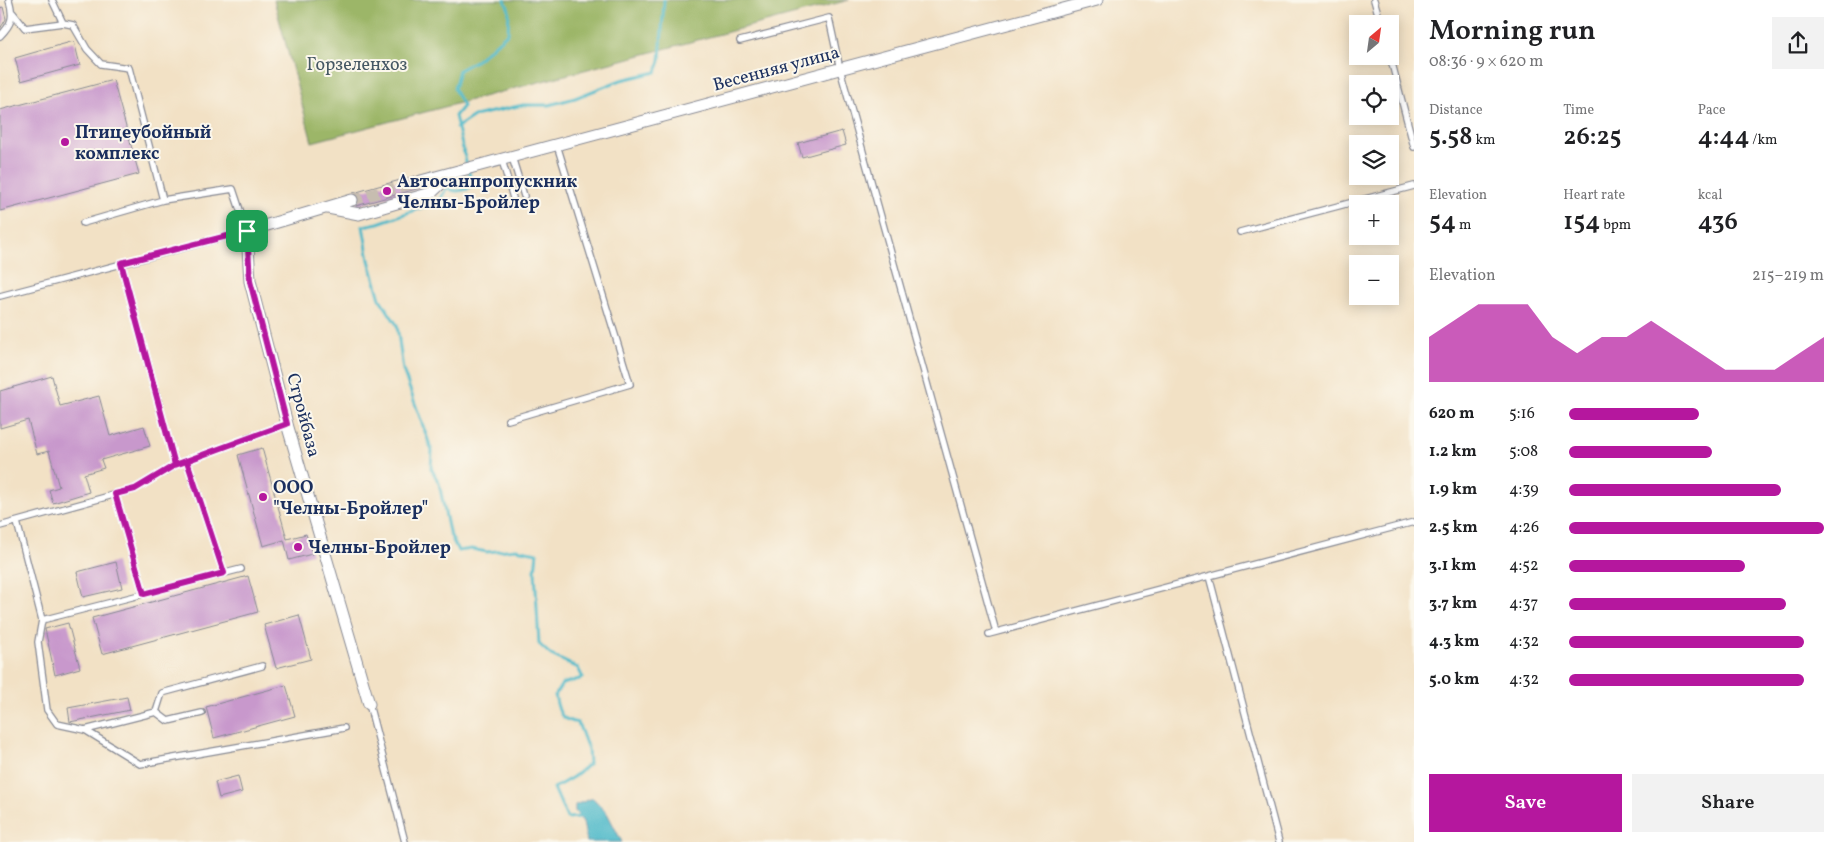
<!DOCTYPE html>
<meta charset="utf-8">
<style>
:root{--surface:#fff;--page:#f2f2f2;--text:#202124;--muted:#757577;--accent:#b5179e}
body{margin:0;font-family:Vollkorn,serif;background:var(--page);color:var(--text);height:100vh;display:flex;flex-direction:column;font-size:19px;white-space:nowrap}
*{box-sizing:border-box;margin:0}
p{font-size:16px;color:var(--muted)}
.icon{flex:none;width:28px;height:28px;fill:none;stroke:currentColor;stroke-width:2;stroke-linecap:round;stroke-linejoin:round}
.map{position:relative;flex:1;overflow:hidden}
.drawer{display:flex;flex-direction:column;background:var(--surface);width:425px}
.drawer>*{flex:none}
.needle{width:32px;rotate:29deg}
.controls{position:absolute;left:1349px;top:15px;display:grid;gap:10px}
.controls a{display:grid;place-items:center;width:50px;height:50px;border-radius:0px;background:var(--surface);box-shadow:0 2px 12px #0003;font-size:25px}
.pin{position:absolute;display:grid;place-items:center;width:42px;height:42px;color:#fff;margin:-21px;border-radius:10px;box-shadow:0 2px 8px #0006}
.round{display:grid;place-items:center;flex:none;width:52px;height:52px;border-radius:0px;background:var(--page)}
.head{display:flex;align-items:center;justify-content:space-between;height:85px;padding:0 15px}
h1{font-size:28px;font-weight:600;line-height:38px}
.stats{display:grid;grid-template-columns:repeat(3,1fr);gap:8px;height:85px;padding:5px 15px}
.stats div{display:grid;align-content:center}
.stats b{font-size:25px;font-weight:600}
.stats small{font-size:14px;font-weight:400}
.stats p{font-size:14px}
.chart{height:140px;padding:10px 15px}
.chart p{display:flex;justify-content:space-between}
.chart svg{width:100%;height:90px;margin-top:5px;fill:var(--accent);opacity:.7}
.cta{display:flex;gap:10px;margin-top:auto;padding:10px 15px}
.cta a{flex:1;height:58px;border-radius:0px;background:var(--accent);color:#fff;font-size:20px;font-weight:600;line-height:58px;text-align:center}
.cta a+a{background:var(--page);color:var(--text)}
ul{padding:0 15px;list-style:none;font-size:16px}
li{display:grid;grid-template-columns:80px 60px 1fr;align-items:center;height:38px}
li i{height:12px;border-radius:6px;background:var(--accent)}
main{display:flex;flex:1;min-height:0}
.map>svg:first-child{display:block}
</style>
<main>
<div class="map">
<svg width="1414" height="842" viewBox="0 0 1414 842">
<rect width="100%" height="100%" fill="#fbf7ec"/>
<filter id="ink" filterUnits="userSpaceOnUse"><feTurbulence type="fractalNoise" baseFrequency=".02" numOctaves="2"/><feDisplacementMap in="SourceGraphic" scale="10" xChannelSelector="R" yChannelSelector="G"/><feConvolveMatrix kernelMatrix="1 2 1 2 8 2 1 2 1" color-interpolation-filters="sRGB"/></filter>
<filter id="wash" filterUnits="userSpaceOnUse"><feTurbulence type="fractalNoise" baseFrequency=".0096" numOctaves="4" result="noise"/><feDisplacementMap in="SourceGraphic" scale="20" xChannelSelector="R" yChannelSelector="G"/><feGaussianBlur stdDeviation="1.12" result="paint"/><feColorMatrix in="noise" values="0 0 0 0 0 0 0 0 0 0 0 0 0 0 0 0 0 1.4 0 .05"/><feComposite in="paint" operator="in"/></filter>
<g filter="url(#wash)">
<rect width="100%" height="100%" fill="#f2e1c5"/>
<path fill="#9cb668" stroke="#5c7263" d="M274,0H849L312,142Z"/>
<path fill="#4db9c9" stroke="#347494" d="M593,798L607,813L622,842H587L583,822L575,811V805Z"/>
<g fill="none" stroke-linecap="round" stroke-linejoin="round">
<path stroke="#4db9c9" stroke-width="3" d="M456,128L474,116L523,105H549L575,98L621,80L656,72L660,61L664,0
M467,166L455,116L463,106L454,89L459,70L477,60L508,33L509,10L505,0
M469,172L473,187C464,190 455,194 447,187L439,202L378,223L363,226L369,260L380,299L397,325L403,370L432,451L431,468L439,483L449,532L458,551L472,549L487,552L516,549L537,553L535,571L539,644L551,655L578,668L583,678L562,684L555,695C559,713 559,719 578,723L588,749L589,764L573,777L554,788L567,818L580,817"/>
</g>
<g id="blocks">
<path fill="#c898cc" d="M3,7L6,19L0,29V8Z
M74,41L80,65L21,81L15,58Z
M113,80L139,174L0,211V110Z
M842,131L846,145L802,157L798,143Z
M415,176L414,183L420,188L356,206L359,198L353,193Z
M52,376L60,406L99,396L110,436L144,426L150,446L101,460L104,468L84,474L89,492L53,503L49,490L59,487L49,451L37,454L28,420L0,428V391Z
M262,448L287,539L306,534L312,554L289,560L284,540L263,546L238,455Z
M116,562L122,588L83,597L77,572Z
M248,576L258,612L102,654L92,618Z
M299,615L311,659L276,668L264,625Z
M68,623L80,668L55,675L45,629Z
M286,685L295,716L214,738L206,707Z
M127,697L130,710L70,722L68,708Z
M238,776L242,792L219,798L215,782Z"/>
</g>
</g>
<g filter="url(#ink)">
<use href="#blocks" fill-opacity="0" stroke="#868892" stroke-width="1"/>
<g fill="none" stroke-linecap="round" stroke-linejoin="round">
<path stroke="#c7bdb0" stroke-width="11" stroke-dasharray="11 5.5" stroke-linecap="butt" d="M352,200L421,181"/>
<g stroke="#868892" stroke-width="8">
<path id="service" d="M52,0L63,23
M1374,0L1381,24
M13,13L25,28L63,23L73,25L87,49L101,64L129,68L163,200L83,223
M0,36C12,24 14,17 9,0
M740,41L829,18L840,69L996,632
M1390,56L1414,147
M512,157L524,196
M502,160L513,198
M1240,232L1414,186
M121,263L175,465
M0,296L247,231L233,189L163,200
M508,420L630,384L557,145
M187,461L224,573
M115,494L144,594
M17,522L42,620L38,642L47,710L57,724L85,730L156,712L168,721L202,713
M0,526L135,489L175,465L287,424
M1209,576L1279,842
M42,620L241,569
M989,634L1414,522
M369,704L405,842
M156,712L162,693L262,666
M85,730L140,764L344,728"/>
</g>
<g stroke="#868892" stroke-width="13">
<path id="minor" d="M421,181L1097,0
M352,200L247,231L250,281L287,424L369,704
M328,208L359,214L431,193L451,174"/>
</g>
<use href="#service" stroke="#fff" stroke-width="5.5"/>
<use href="#minor" stroke="#fff" stroke-width="11"/>
</g>
</g>
<g fill="none" stroke-linecap="round" stroke-linejoin="round" filter="url(#ink)">
<g stroke="#fff" stroke-width="10">
<path id="route" d="M247,231L250,281L287,424L175,465L135,489L115,494L144,594L224,573L187,461L175,465L121,263L247,231"/>
</g>
<use href="#route" stroke="#b5179e" stroke-width="6"/>
</g>
<g fill="#b5179e" stroke="#fbf7ec" stroke-width="2">
<circle cx="65" cy="142" r="5"/>
<circle cx="387" cy="191" r="5"/>
<circle cx="263" cy="497" r="5"/>
<circle cx="298" cy="547" r="5"/>
</g>
<g text-anchor="middle" stroke-width="4" stroke-linejoin="round" paint-order="stroke">
<g font-size="18" fill="#465864" stroke="#fbf7ec">
<text x="357" y="70">Горзеленхоз</text>
</g>
<g font-size="18" fill="#1b2f5e" stroke="#fbf7ec">
<text transform="translate(776 68) rotate(-15)" y="6">Весенняя улица</text>
<text transform="translate(304 415) rotate(75)" y="6">Стройбаза</text>
</g>
<g font-size="18" font-weight="bold" fill="#1b2f5e" stroke="#fbf7ec" text-anchor="start">
<text x="75" y="138">Птицеубойный<tspan x="75" dy="21">комплекс</tspan></text>
<text x="397" y="187">Автосанпропускник<tspan x="397" dy="21">Челны-Бройлер</tspan></text>
<text x="273" y="493">ООО<tspan x="273" dy="21">"Челны-Бройлер"</tspan></text>
<text x="308" y="553">Челны-Бройлер</text>
</g>
</g>
</svg>
<div class="controls">
<a><svg class="needle" viewBox="-14 -14 28 28"><path d="M0-13l5 13h-10z" fill="#e53935"/><path d="M0 13l5-13h-10z" fill="#757577"/></svg></a>
<a><svg class="icon" aria-label="locate" viewBox="0 0 24 24"><circle cx="12" cy="12" r="6"/><path d="M12 2v4M12 18v4M2 12h4M18 12h4"/></svg></a>
<a><svg class="icon" aria-label="layers" viewBox="0 0 24 24"><path d="M12 4l9 5-9 5-9-5zM3 14l9 5 9-5"/></svg></a>
<a>+</a>
<a>−</a>
</div>
<div class="pin" style="left:247px;top:231px;background:#1e9e55"><svg class="icon" aria-label="arrive" viewBox="0 0 24 24"><path d="M6 21V4h12l-3 4 3 4H6"/></svg></div>
</div>
<section class="drawer">
<div class="head"><div><h1>Morning run</h1><p>08:36 · 9 × 620 m</p></div><a class="round"><svg class="icon" aria-label="share" viewBox="0 0 24 24"><path d="M12 15V3M7 8l5-5 5 5M5 13v7h14v-7"/></svg></a></div>
<div class="stats">
<div><p>Distance</p><b>5.58<small> km</small></b></div>
<div><p>Time</p><b>26:25</b></div>
<div><p>Pace</p><b>4:44<small> /km</small></b></div>
</div>
<div class="stats">
<div><p>Elevation</p><b>54<small> m</small></b></div>
<div><p>Heart rate</p><b>154<small> bpm</small></b></div>
<div><p>kcal</p><b>436</b></div>
</div>
<div class="chart"><p><span>Elevation</span>215–219 m</p>
<svg viewBox="0 0 160 44" preserveAspectRatio="none"><path d="M0 44V22L10 14L20 6L30 6L40 6L50 22L60 30L70 22L80 22L90 14L100 22L110 30L120 38L130 38L140 38L150 30L160 22V44z"/></svg>
</div>
<ul>
<li><b>620 m</b>5:16<i style="width:51%"></i></li>
<li><b>1.2 km</b>5:08<i style="width:56%"></i></li>
<li><b>1.9 km</b>4:39<i style="width:83%"></i></li>
<li><b>2.5 km</b>4:26<i style="width:100%"></i></li>
<li><b>3.1 km</b>4:52<i style="width:69%"></i></li>
<li><b>3.7 km</b>4:37<i style="width:85%"></i></li>
<li><b>4.3 km</b>4:32<i style="width:92%"></i></li>
<li><b>5.0 km</b>4:32<i style="width:92%"></i></li>
</ul>
<div class="cta"><a>Save</a><a>Share</a></div>
</section>
</main>
